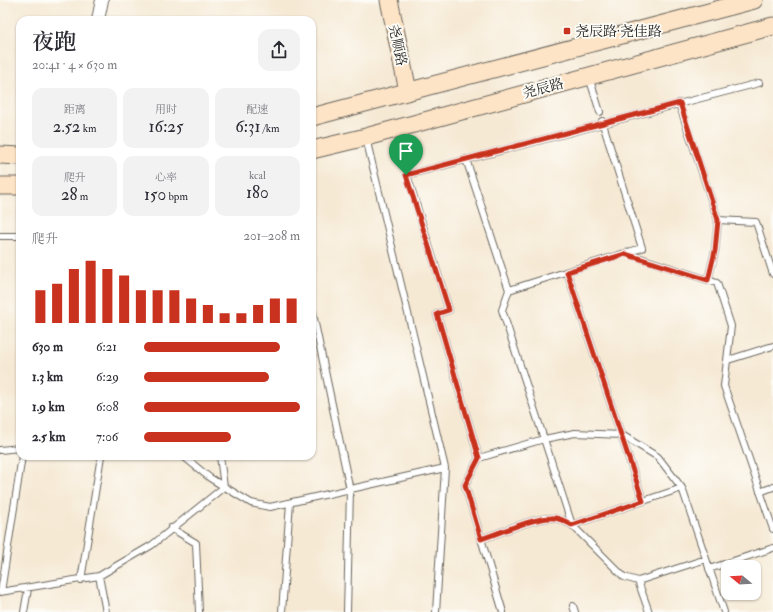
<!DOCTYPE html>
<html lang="zh">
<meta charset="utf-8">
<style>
:root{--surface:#fff;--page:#f2f2f3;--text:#2b2b33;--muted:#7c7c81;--accent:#c8321e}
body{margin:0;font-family:"IM FELL Double Pica","Noto Serif SC",serif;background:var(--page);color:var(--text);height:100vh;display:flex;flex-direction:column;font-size:15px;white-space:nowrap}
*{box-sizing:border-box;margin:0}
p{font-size:13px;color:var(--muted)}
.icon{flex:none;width:22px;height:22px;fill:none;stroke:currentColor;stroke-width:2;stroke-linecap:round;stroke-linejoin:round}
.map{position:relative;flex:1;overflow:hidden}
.drawer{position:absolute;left:16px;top:16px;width:300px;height:444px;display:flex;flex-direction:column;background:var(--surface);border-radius:12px;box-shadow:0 1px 3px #0004}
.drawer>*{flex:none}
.needle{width:26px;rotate:288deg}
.controls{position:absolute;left:721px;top:560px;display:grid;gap:8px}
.controls a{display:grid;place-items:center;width:40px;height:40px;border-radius:8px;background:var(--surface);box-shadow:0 1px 3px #0004;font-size:20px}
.pin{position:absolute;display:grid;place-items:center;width:34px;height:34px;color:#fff;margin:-41px -17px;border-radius:50% 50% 50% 0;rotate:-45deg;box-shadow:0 0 4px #0007}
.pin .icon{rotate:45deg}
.round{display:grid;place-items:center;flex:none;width:42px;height:42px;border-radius:12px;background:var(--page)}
.summary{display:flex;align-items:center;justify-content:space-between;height:68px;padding:0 16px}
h1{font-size:22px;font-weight:600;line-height:30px}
.figures{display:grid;grid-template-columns:repeat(3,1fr);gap:6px;height:68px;padding:4px 16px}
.figures div{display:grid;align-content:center;border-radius:10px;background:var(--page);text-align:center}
.figures b{font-size:17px;font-weight:600}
.figures small{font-size:11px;font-weight:400}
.figures p{font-size:11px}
.chart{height:112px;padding:8px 16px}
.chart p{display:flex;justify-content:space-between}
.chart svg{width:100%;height:72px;margin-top:4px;stroke:var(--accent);stroke-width:6}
ul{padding:0 16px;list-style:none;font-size:13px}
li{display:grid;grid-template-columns:64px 48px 1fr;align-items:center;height:30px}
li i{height:10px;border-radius:5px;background:var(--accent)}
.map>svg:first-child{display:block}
</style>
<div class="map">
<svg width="773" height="612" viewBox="0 0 773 612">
<rect width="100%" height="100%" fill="#fdfcf7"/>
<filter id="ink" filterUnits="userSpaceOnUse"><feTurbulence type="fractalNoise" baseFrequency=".025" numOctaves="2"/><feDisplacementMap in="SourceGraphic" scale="8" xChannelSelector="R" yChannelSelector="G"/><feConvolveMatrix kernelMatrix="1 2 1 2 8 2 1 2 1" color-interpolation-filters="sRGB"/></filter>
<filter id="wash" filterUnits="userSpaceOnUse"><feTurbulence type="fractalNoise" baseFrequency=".012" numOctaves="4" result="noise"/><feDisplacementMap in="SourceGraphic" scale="16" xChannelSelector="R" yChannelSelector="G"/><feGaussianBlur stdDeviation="0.9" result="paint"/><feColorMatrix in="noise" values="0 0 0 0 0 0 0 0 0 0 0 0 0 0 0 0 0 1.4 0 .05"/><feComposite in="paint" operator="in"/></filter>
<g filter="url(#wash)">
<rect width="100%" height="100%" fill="#f6e9d4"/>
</g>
<g filter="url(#ink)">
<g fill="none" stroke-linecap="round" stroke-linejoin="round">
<g stroke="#68645c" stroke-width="8">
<path id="lane" d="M589,77L600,112
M679,103L718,220L715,251L708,280L717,283L731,326L724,386L773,529
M602,121L642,248L625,253
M466,159L509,290
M718,220L756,222L773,274
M0,236H20
M567,272L643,501
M312,309L350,490L347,612
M728,360L773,346
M0,450L20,448
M183,456L210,478L251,503L270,507L445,468L366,138
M479,458L544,439L575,433L622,435L658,457L682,488L724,612
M760,492L773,487
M171,528L196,543L199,612
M481,539C500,533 532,518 551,518C558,517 565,522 572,525L682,488
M709,569L773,548
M99,576L106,612
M81,580L101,456
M638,581L706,559
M0,592L99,576L152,545L224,487L220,456
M1,592L22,456
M573,606L575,612
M24,612L28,589
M282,612L290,503
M436,612L445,468
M503,612L465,485L479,458L437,314L449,310L407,175L759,83
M649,612L638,581L624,577L572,525L502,310L509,290L625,253L708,280"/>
</g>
<g stroke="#68645c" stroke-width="14">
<path id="street" d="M98,20L102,0"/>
</g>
<g stroke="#68645c" stroke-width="19">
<path id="secondary" d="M389,0L408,91
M312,117L754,0
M312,150L366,137L773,26
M0,155L20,156
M0,186H20"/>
</g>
<use href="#lane" stroke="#fff" stroke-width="6"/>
<use href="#street" stroke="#fff" stroke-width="12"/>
<use href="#secondary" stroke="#fee4c6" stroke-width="17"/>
</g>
</g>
<g fill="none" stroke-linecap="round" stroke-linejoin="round" filter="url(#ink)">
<g stroke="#fff" stroke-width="8">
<path id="route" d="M680,103L718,220L715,251L708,280L625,254L567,272L643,501L572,525C565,521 558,517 551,518C532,518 500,533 481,539L465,485L479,458L437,314L449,310L406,175Z"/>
</g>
<use href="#route" stroke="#c8321e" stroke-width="5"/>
</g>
<rect fill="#c8321e" stroke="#fdfcf7" stroke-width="1.5" x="563" y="27" width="8" height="8" rx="2"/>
<g text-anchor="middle" stroke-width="3.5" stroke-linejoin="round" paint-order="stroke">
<g font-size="14" fill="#1c1c1c" stroke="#fdfcf7" text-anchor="start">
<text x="575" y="36">尧辰路·尧佳路</text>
</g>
<g font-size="14" fill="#1c1c1c" stroke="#fdfcf7">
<text transform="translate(398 45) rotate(78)" y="5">尧顺路</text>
<text transform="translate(543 88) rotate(-15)" y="5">尧辰路</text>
</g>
</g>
</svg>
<div class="controls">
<a><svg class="needle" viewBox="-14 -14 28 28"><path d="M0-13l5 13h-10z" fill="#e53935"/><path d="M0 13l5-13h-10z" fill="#7c7c81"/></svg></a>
</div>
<div class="pin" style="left:406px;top:175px;background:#1e9e55"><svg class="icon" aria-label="arrive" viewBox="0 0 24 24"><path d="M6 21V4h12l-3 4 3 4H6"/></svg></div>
<section class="drawer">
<div class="summary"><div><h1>夜跑</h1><p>20:41 · 4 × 630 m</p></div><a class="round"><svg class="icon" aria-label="share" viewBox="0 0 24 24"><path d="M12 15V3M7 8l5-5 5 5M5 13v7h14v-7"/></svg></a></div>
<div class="figures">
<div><p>距离</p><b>2.52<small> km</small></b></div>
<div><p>用时</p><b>16:25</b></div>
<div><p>配速</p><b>6:31<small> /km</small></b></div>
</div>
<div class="figures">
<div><p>爬升</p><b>28<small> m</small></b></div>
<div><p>心率</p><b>150<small> bpm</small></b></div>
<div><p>kcal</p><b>180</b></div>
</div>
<div class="chart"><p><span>爬升</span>201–208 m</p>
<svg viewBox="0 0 160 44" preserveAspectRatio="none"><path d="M5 44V24M15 44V20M25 44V11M35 44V6M45 44V11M55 44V15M65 44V24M75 44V24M85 44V24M95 44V29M105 44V33M115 44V38M125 44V38M135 44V33M145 44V29M155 44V29"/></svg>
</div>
<ul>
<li><b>630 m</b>6:21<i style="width:87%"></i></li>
<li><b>1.3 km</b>6:29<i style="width:80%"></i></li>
<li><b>1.9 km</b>6:08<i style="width:100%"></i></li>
<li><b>2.5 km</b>7:06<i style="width:56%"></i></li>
</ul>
</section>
</div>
